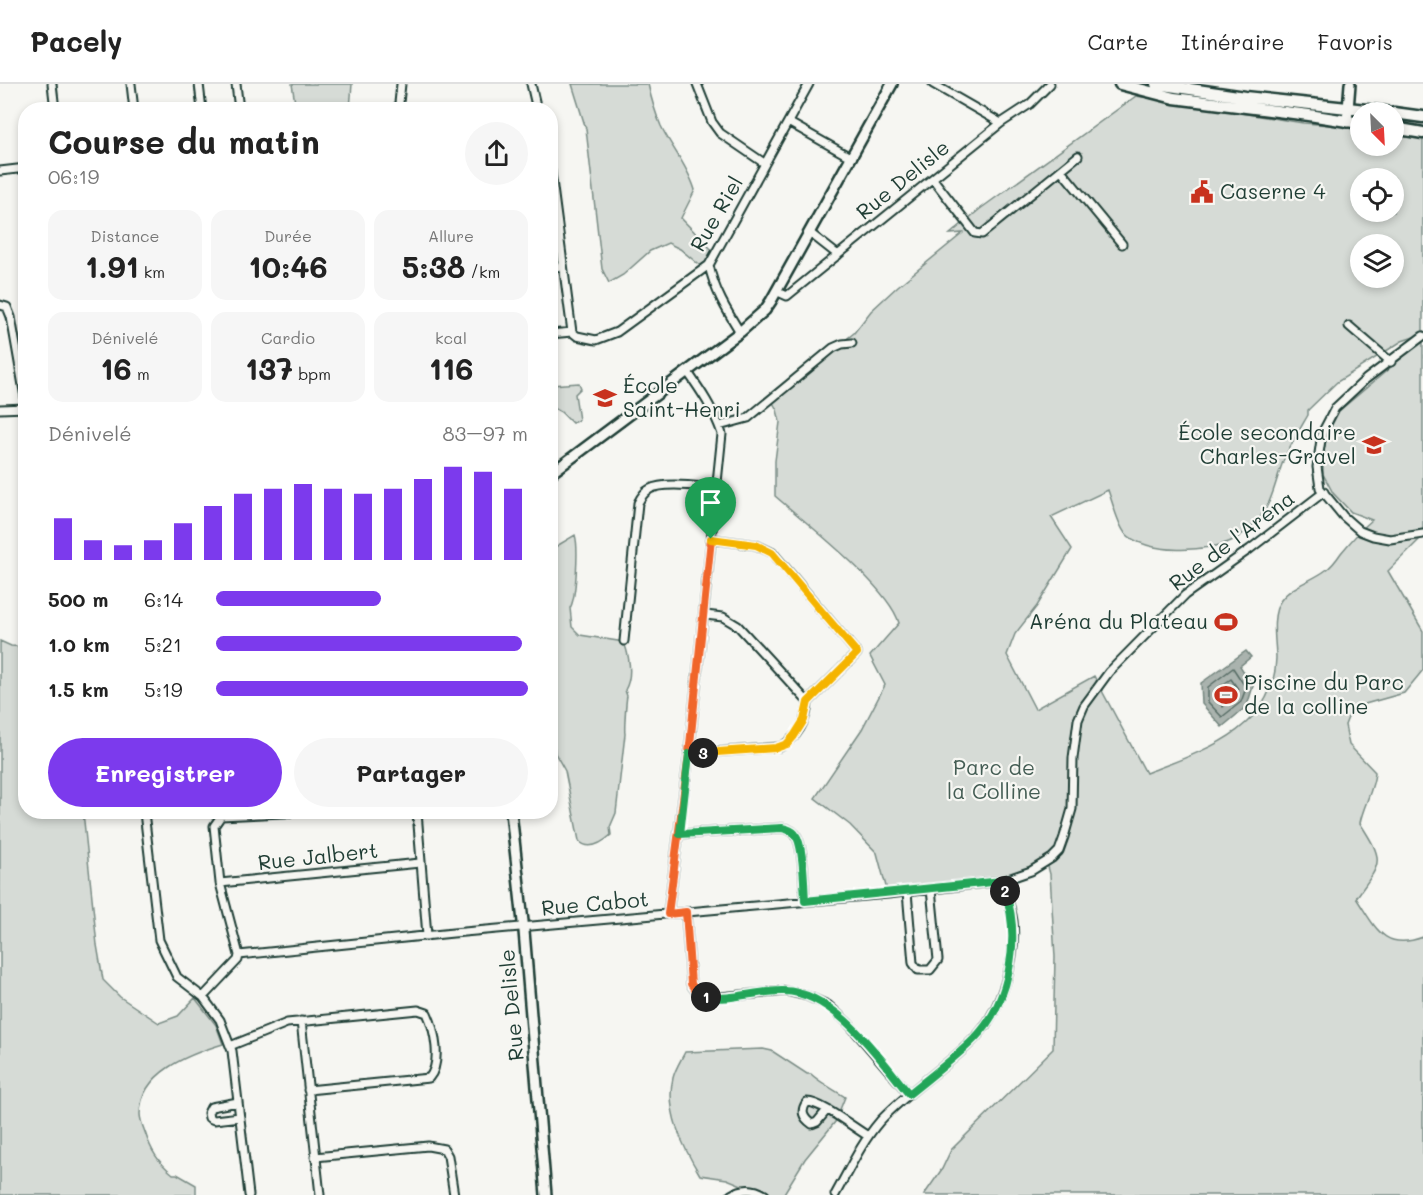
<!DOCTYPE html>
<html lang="fr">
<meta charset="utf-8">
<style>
:root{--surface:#fff;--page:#f6f6f6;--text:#222;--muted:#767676;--line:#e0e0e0;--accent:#7c3aed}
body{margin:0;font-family:Mali,sans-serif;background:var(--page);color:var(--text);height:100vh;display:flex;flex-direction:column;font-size:22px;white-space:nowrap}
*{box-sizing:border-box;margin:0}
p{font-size:20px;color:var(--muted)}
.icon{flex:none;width:33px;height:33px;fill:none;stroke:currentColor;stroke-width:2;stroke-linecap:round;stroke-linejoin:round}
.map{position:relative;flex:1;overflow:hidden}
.side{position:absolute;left:18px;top:18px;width:540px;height:717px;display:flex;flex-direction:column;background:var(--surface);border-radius:24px;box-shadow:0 3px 9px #0003}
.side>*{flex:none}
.needle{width:39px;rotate:156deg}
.controls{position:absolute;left:1350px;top:18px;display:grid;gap:12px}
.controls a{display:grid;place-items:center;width:54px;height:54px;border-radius:50%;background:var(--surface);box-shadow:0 3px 9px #0003;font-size:30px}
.pin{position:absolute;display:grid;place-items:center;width:51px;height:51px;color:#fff;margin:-62px -26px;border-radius:50% 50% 50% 0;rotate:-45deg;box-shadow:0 0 6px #0007}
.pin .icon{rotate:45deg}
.km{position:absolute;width:30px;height:30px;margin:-15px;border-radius:50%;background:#222;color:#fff;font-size:16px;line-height:30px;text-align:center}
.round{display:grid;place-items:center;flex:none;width:63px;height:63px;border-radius:32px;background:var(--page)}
.headline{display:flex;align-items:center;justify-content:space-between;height:102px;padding:0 30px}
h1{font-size:33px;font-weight:700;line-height:45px}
.figures{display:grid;grid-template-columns:repeat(3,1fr);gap:9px;height:102px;padding:6px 30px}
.figures div{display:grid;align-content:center;border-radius:15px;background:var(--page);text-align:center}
.figures b{font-size:30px;font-weight:700}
.figures small{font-size:16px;font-weight:400}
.figures p{font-size:16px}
.chart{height:168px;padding:12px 30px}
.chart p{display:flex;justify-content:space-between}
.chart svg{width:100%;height:108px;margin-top:6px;stroke:var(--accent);stroke-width:6}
.action{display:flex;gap:12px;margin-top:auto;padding:12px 30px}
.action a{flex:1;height:69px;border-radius:36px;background:var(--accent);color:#fff;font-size:24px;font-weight:700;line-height:69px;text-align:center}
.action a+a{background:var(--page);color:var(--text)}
ul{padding:0 30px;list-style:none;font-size:20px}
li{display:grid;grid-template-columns:96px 72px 1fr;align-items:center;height:45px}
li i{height:15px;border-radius:8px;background:var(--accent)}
header{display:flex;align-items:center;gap:36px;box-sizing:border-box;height:84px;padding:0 30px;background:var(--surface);border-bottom:2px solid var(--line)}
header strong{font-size:28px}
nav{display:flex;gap:33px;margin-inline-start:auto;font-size:21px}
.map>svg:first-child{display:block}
</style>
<header>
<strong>Pacely</strong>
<nav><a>Carte</a><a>Itinéraire</a><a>Favoris</a></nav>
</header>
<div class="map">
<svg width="1423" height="1111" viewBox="0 0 1423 1111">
<rect width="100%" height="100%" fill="#f6f6f2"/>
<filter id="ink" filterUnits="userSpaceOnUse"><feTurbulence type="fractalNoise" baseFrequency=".0167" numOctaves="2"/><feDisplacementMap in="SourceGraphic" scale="12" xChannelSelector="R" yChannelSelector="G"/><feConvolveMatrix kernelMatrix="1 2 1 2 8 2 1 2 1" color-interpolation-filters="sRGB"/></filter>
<g filter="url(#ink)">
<path fill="#d6dbd6" stroke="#7a8c85" stroke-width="1.5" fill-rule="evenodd" d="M292,0H352L350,25H296Z
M572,0H648C651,14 655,28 661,42C671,63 688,82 695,106L681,134L715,169L703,184L680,165L668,159L650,167L623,191L609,199L602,185L586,45Z
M1136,12L1303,39L1359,43L1360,62H1394V51L1423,55V250L1402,257L1337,298L1308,326V331C1300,345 1291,360 1284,375C1275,397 1273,420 1256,438C1250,444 1242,451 1235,455C1210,469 1145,471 1125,449C1118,441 1112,417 1108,406L1051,433L1072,465L1037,522L1015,550L1007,571L1035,625L1094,592L1146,689C1200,668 1275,646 1276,574C1276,557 1270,532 1281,516C1292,501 1312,497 1326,486C1332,482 1337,475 1341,469C1351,457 1360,446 1372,436L1351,428L1333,409L1323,390V372L1327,350L1339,327L1423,256V452L1388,487L1423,547V586L1404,609L1365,620L1349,631L1345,641L1349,661L1375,688C1374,706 1363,722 1360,739C1385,778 1382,778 1356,814C1375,842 1383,868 1423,853V1111H924L942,1085L951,1066L1053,965L1055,873L1050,790L1047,779L1002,797L888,810L877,769L850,741L815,714L862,645L885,601L870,572L899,539C889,503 806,439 775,412V377L780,338L777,326L771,315L854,249L871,227L898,202L963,149L950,150L980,125ZM1360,94H1394V128H1360ZM1360,160H1394V194H1360Z
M579,299L581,304L575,310L579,336L572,339L561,328L552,323L551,324V301Z
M575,451C579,463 576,515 570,524L572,543L580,551L624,558C629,572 633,592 625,606L627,612C626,617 624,646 625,650L616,729L610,743L611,751C602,759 589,767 579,757L565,687L555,669L550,625V466Z
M0,557L11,562L25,563L26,728H83L97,861L103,896L120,913L159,939L178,932L195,914L216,941L223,960C190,970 140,988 140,1030C140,1036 143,1043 145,1048C151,1067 158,1078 173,1090H177L196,1101V1111H0Z
M763,965L772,967L807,990H811C819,998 835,1006 845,1013L835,1038L805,1075L783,1111H766L727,1095L700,1091C683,1063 665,1027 673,994C675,985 681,976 685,968Z"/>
<path fill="#aab3ae" stroke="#72847d" stroke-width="1.5" d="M1246,567L1251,573L1240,582L1253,602L1247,622L1222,643L1202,620L1201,599Z"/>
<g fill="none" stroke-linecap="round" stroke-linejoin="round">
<path stroke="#576c65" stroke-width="1.5" d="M1233,584L1246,604L1241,618L1222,633L1208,618V603Z
M1231,595L1238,605L1235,614L1223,623L1216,615L1215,606Z"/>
<g stroke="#1f3d34" stroke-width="11">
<path id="street" d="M52,0L55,26
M131,0L134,26
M199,0L202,26
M236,0L239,26
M401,0L399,19L402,26
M531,0L537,26
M697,0L712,38L720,49L764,79
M933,0L1001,39
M788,38L852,74
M550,81L572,248
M1061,86L1122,160
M0,87L26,84
M933,95L975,149L982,150L1078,72
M810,149L838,171
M709,181C714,206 727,227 740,248
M550,183H563
M776,207L787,212L1001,39L1030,20L1050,0
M0,221L7,223L11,233L26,319
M1349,242L1391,278
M550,250L572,248L577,252L596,256L617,248L709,181L809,0
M1423,252L1366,295L1335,324L1322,349L1317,383L1320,404L1343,432L1360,447L1373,452L1390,455L1423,450
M0,325L26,324
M719,342L748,334L833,264L842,260L852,259
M26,451V458
M711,455L756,461L773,469L857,569L808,618
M705,531L723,533L738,542L808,618
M624,557L638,419C641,413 644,408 650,405C664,397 701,403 717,404
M689,670L780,663C797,655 807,636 808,618
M144,728L159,856L177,893L203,913L220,936L232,967L249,1111
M417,728L427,852
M680,750L782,744C787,745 792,746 795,750C804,761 804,802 805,817
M220,799L420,779
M907,808L913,879L918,886H930L938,876L931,805
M686,828L691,900C696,908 700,912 709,914L786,907L807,912L828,921L848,939L909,1010
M668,830L689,670L722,350C714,326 701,307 687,287
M239,871L453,849L888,810L1002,797L1031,787L1052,774L1059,767L1064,753L1072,725L1073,674L1078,636L1084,622L1109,588L1185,511L1250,465L1324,408
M239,871L220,799L214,742L221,732L302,728
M203,913L238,876L239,871
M301,937L320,1111
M230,962L287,939L418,926L427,929C435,946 442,979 429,994L308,1006
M238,1018L211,1023L208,1029L209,1034L214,1036L240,1033
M827,1026L817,1038L812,1040C803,1034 800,1027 807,1018C822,1018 854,1044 868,1052
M315,1073L428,1062L444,1065L448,1072L454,1111
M731,1111C742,1104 754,1104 765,1111
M835,1111C849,1086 861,1059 880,1037C908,1007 944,985 973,956C1001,929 1017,874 1013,837C1011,823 1006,810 1002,797"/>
</g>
<g stroke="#1f3d34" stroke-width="14">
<path id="secondary" d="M1347,38L1350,0
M550,390L740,248L765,226L771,217L892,0
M511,728L524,847L546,1111"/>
</g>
<g stroke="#1f3d34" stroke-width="15">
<path id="primary" d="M1120,0L1174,14L1309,31L1360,39
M1156,0L1245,13L1385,28
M1394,29L1423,33
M1394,44L1423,49"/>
</g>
<use href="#street" stroke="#f6f6f2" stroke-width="7"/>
<use href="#secondary" stroke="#f6f6f2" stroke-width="9"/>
<use href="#primary" stroke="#f6f6f2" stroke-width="10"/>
</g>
</g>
<g fill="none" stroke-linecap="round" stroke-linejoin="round" filter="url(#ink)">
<g stroke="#fff" stroke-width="12">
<path id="split-1" d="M706,913L696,907L691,900L686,828L668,830L689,670L711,455"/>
</g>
<g stroke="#fff" stroke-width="12">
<path id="split-2" d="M706,913C731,917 759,906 784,907C835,908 879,974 909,1010C931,992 954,975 974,955C1010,919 1021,855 1005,807"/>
</g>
<g stroke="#fff" stroke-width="12">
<path id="split-3" d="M703,669L689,670L680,750L782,744C787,745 792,746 795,750C804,761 804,802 805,817L1002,797L1005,807"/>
</g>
<g stroke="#fff" stroke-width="12">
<path id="split-4" d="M703,669L776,664L787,660L794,652L804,636L808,618L857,569L772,469L756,461L711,455"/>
</g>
<use href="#split-1" stroke="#f0652b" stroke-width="8"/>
<use href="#split-2" stroke="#22a559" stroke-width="8"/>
<use href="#split-3" stroke="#22a559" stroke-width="8"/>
<use href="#split-4" stroke="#f5b400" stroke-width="8"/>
</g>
<defs>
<g id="civic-bare" transform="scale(1.8)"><path d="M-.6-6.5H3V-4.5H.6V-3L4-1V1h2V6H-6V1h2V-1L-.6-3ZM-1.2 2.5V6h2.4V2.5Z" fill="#c8321e" stroke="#f6f6f2" stroke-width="2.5" paint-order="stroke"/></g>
<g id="school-bare" transform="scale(1.8)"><path d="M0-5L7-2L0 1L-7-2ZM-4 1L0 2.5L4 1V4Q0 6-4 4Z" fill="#c8321e" stroke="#f6f6f2" stroke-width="2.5" paint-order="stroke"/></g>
<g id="stadium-bare" transform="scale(1.8)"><path d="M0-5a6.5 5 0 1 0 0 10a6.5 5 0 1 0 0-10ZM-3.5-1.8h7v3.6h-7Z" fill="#c8321e" stroke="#f6f6f2" stroke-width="2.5" paint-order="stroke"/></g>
</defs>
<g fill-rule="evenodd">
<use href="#civic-bare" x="1202" y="108"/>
<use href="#school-bare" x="605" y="314"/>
<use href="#school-bare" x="1374" y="361"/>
<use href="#stadium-bare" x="1226" y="538"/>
<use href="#stadium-bare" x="1226" y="611"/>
</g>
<g text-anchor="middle" stroke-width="4.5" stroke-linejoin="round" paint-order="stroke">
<g font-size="21" fill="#1f3d34" stroke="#f6f6f2">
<text transform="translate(903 96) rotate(-39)" y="7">Rue Delisle</text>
<text transform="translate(717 130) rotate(-60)" y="7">Rue Riel</text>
<text transform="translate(1232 457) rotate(-37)" y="7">Rue de l'Aréna</text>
<text transform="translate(318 773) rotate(-6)" y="7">Rue Jalbert</text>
<text transform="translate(595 820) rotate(-5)" y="7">Rue Cabot</text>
<text transform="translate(512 921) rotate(-95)" y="7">Rue Delisle</text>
</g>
<g font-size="21" fill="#1f3d34" stroke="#f6f6f2" text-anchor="start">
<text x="1220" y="115">Caserne 4</text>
<text x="623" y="309">École<tspan x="623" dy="24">Saint-Henri</tspan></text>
<text x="1356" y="356" text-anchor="end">École secondaire<tspan x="1356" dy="24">Charles-Gravel</tspan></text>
<text x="1208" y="545" text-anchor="end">Aréna du Plateau</text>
<text x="1244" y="606">Piscine du Parc<tspan x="1244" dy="24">de la colline</tspan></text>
</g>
<g font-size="21" fill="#445d54" stroke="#f6f6f2">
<text x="994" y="691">Parc de<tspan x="994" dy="24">la Colline</tspan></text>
</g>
</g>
</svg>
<div class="controls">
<a><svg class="needle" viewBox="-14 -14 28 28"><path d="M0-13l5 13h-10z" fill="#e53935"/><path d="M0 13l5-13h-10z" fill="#767676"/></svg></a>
<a><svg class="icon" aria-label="locate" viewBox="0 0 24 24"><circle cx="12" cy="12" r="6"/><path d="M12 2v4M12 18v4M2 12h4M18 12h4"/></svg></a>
<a><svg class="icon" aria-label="layers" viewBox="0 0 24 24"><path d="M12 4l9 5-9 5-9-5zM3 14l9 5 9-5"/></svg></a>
</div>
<div class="pin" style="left:711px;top:455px;background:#1e9e55"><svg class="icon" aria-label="arrive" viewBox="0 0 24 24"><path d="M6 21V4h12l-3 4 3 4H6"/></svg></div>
<b class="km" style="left:706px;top:913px">1</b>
<b class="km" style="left:1005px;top:807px">2</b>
<b class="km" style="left:703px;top:669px">3</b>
<section class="side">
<div class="headline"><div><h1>Course du matin</h1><p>06:19</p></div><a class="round"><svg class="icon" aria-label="share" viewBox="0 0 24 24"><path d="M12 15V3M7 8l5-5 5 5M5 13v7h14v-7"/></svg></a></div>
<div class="figures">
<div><p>Distance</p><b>1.91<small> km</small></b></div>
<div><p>Durée</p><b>10:46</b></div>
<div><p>Allure</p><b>5:38<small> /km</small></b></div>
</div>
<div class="figures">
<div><p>Dénivelé</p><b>16<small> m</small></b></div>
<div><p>Cardio</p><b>137<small> bpm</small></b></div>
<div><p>kcal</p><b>116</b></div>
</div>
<div class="chart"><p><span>Dénivelé</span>83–97 m</p>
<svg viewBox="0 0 160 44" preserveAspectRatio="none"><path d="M5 44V27M15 44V36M25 44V38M35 44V36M45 44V29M55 44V22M65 44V17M75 44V15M85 44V13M95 44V15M105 44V17M115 44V15M125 44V11M135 44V6M145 44V8M155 44V15"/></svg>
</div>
<ul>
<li><b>500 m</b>6:14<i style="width:53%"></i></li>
<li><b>1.0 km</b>5:21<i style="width:98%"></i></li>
<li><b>1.5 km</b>5:19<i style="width:100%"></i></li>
</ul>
<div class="action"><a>Enregistrer</a><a>Partager</a></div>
</section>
</div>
